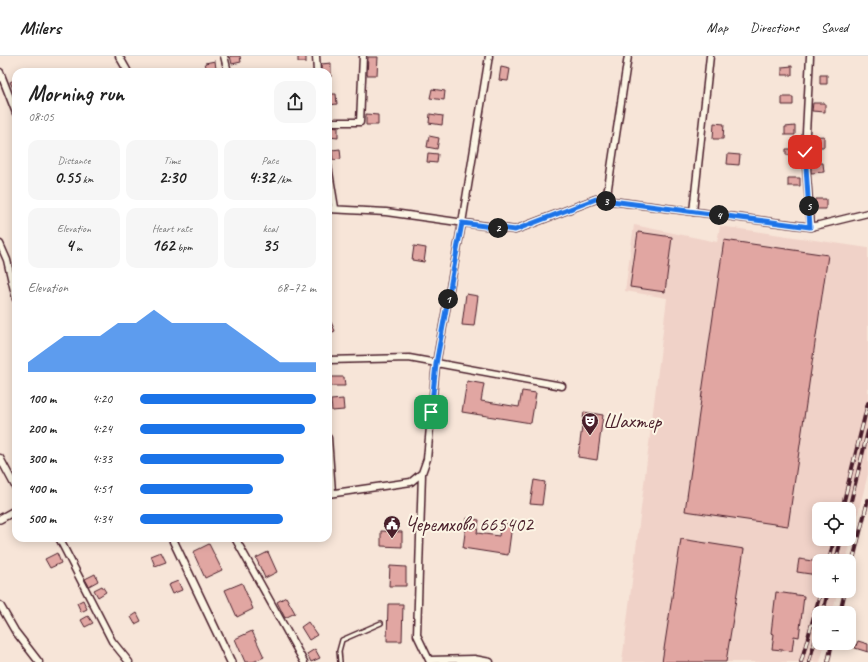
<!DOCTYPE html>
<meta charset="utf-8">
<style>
:root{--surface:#fff;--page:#f6f6f6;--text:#222;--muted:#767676;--line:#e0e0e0;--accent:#1a73e8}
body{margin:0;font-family:Caveat,sans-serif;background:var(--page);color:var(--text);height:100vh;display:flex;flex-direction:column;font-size:15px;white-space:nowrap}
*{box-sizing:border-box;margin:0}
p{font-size:13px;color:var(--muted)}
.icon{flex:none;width:22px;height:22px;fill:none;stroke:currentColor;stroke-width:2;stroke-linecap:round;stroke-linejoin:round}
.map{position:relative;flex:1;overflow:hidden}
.panel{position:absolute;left:12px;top:12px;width:320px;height:474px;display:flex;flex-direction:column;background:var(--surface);border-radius:12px;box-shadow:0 2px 10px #0003}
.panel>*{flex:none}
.fabs{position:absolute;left:812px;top:446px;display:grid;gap:8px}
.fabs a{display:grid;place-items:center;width:44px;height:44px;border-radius:8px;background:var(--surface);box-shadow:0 2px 10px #0003;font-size:20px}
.pin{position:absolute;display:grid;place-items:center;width:34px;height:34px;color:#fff;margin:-17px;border-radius:8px;box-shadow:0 2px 6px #0006}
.km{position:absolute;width:20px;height:20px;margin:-10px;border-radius:50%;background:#222;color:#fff;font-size:11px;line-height:20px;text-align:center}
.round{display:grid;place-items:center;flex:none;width:42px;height:42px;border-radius:12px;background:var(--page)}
.summary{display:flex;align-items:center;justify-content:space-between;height:68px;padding:0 16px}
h1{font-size:22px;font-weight:700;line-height:30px}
.stats{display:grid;grid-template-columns:repeat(3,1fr);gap:6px;height:68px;padding:4px 16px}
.stats div{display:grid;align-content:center;border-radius:10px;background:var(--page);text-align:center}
.stats b{font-size:17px;font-weight:700}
.stats small{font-size:11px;font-weight:400}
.stats p{font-size:11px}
.chart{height:112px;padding:8px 16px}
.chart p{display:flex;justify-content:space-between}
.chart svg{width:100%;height:72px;margin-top:4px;fill:var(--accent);opacity:.7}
ul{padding:0 16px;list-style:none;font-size:13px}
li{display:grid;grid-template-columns:64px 48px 1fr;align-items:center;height:30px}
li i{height:10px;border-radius:5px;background:var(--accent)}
header{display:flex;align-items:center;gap:24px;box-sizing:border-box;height:56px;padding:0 20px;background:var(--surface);border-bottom:1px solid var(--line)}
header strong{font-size:19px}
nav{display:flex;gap:22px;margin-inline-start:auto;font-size:14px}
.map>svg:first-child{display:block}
</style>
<header>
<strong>Milers</strong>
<nav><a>Map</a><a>Directions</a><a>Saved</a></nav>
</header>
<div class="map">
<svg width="868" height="606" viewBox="0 0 868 606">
<rect width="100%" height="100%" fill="#f7e5d8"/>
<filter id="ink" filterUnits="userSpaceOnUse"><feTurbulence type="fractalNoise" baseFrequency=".025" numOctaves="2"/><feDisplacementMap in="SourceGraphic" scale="8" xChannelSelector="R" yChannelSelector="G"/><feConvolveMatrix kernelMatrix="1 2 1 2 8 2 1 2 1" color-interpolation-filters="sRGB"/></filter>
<g filter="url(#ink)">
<path fill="#f0d2c8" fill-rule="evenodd" d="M634,169L717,186L720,170L868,192V418L846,505H819V535H838L832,557H819V587H825L820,606H622L667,242L625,235ZM819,453H849V483H819Z"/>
<path fill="#e1a6a2" stroke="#4a1f2b" d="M230,0H240L241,6L232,8Z
M298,0H306V6H298Z
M368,1H378L377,19H367Z
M215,5L216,13L207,15L205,7Z
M331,7V21H328V16H321V8Z
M792,10V19H782V11Z
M501,11L510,13L508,25L499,24Z
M820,19H827V28H820Z
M16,23V35L15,36L10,26Z
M432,33L445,35L444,44L430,42Z
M328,38H336L337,48L328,49Z
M782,41H793V49H782Z
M813,47H825V56L812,55Z
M366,58L378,59V69H366Z
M430,58L443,60L442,69L429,67Z
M714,67L724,68L723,83H713Z
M329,70L338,71V82L329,81Z
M795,70V79H785V71Z
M429,80L439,82L437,93L427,91Z
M824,80V91H812L811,81Z
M340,93L341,103L333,104L332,94Z
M786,93H796V99H786Z
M428,97L438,98L437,107L427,106Z
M728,98L740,99L739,109L727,108Z
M811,107H823L824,116L811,117Z
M788,122H800V130H788Z
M815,143H826V153H815Z
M638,176L672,181L665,236L630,231Z
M724,184L828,199L788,470L685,455Z
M414,190L426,192L424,206L412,204Z
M466,238L478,240L474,270L462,269Z
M331,266L335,275L328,278V268Z
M329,321H344L345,330H329Z
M467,325L484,328L481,345L519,351L522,335L536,337L531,367L462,356Z
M343,343L344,354L332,355L331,344Z
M584,356L603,359L597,404L578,401Z
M534,424L545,426L542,449L530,448Z
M467,462L479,464L477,477L499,480L501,467L512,469L508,499L463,492Z
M381,475L402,476V491L381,490Z
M681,483L744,493L726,606H662Z
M209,488L222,514L205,522L193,496Z
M161,496L166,506L155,510L151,500Z
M268,496L277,516L265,522L256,502Z
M57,497L61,507L50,512L45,503Z
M799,503L819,506L817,519L797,516Z
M390,510L406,511V530H389Z
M95,518L98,525L89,530L85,523Z
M178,525L182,534L172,538L168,529Z
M242,527L253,553L237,561L225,534Z
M102,530L106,536L98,541L94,534Z
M776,536L804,540L799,581L794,580L792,595L772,593L774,578L771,577Z
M286,541L295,557L285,562L277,546Z
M83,544L87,553L81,556L77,547Z
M388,548H403L402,585H387Z
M137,557L141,565L135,568L131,561Z
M88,560L93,567L85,571L81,564Z
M308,566L317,579L309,584L301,571Z
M252,575L264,601L253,606H245L235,583Z
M858,585L868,588V596L855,592Z
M315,593L320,602L311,606L307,598Z"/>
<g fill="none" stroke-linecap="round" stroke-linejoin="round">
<g stroke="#4a1f2b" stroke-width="6">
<path id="service" d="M340,606L339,595L342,584L381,567"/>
</g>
<g stroke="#4a1f2b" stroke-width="9">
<path id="minor" d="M119,0L128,16
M224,0L228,16
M316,0L317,16
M810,0L805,96L811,171
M0,16L16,57
M328,66H360L363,0
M328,110L335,152
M606,145L628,0
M328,153L386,156L515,174L596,143L811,171L868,157
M693,156L710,0
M0,188L7,204L16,243
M328,304L409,302L562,330
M328,382L332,436
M0,402L16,432
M422,417L417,579L430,606
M328,438L411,426L422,417L427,403L436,308L462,167L489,0
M59,482L112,585L129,606
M235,482L304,606
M0,549L15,575L39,606
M430,604L474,603L490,606"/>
</g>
<g stroke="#4a1f2b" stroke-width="10">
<path id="tertiary" d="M0,463L16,454
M172,482L231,606"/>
</g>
<use href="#service" stroke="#fcf5e5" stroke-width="3"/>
<use href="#minor" stroke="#fcf5e5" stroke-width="6"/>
<use href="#tertiary" stroke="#fcf5e5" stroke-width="7"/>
<g stroke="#4a1f2b" stroke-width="4">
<path id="rail" d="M842,453L868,347
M849,453L868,375
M829,505L834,483
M836,505L841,483
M849,520L868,444
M823,557L828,535
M840,557L845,535
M801,606L821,535
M809,606L819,571
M828,606L832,587"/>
</g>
<use href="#rail" stroke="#fcf5e5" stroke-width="2.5" stroke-dasharray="8" stroke-linecap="butt"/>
</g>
</g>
<g fill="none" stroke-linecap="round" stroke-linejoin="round" filter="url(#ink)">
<g stroke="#fff" stroke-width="8">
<path id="route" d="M431,356L436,308L462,167L515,174L596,143L810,171L805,96"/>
</g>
<use href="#route" stroke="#1a73e8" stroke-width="5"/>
</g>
<defs>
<g id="theatre-pin" transform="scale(0.9)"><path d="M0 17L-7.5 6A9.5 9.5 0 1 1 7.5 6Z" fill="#4a1f2b" stroke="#fcf5e5"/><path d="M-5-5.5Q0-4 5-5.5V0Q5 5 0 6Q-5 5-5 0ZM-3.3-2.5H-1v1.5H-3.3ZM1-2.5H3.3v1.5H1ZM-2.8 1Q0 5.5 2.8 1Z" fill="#fff"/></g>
<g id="civic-pin" transform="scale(0.9)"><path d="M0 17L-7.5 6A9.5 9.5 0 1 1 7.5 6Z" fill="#4a1f2b" stroke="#fcf5e5"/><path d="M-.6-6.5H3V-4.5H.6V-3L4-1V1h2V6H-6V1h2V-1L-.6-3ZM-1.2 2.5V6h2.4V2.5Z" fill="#fff"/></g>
</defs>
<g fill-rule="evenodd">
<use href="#theatre-pin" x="590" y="365"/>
<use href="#civic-pin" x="392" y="468"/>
</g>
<g text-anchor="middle" stroke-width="4" stroke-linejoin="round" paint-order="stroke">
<g font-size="20" fill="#4a1f2b" stroke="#fcf5e5" text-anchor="start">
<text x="603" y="372">Шахтер</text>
<text x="405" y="475">Черемхово 665402</text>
</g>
</g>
</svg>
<div class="fabs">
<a><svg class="icon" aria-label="locate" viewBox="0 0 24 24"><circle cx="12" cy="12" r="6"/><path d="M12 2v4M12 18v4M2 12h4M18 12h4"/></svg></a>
<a>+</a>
<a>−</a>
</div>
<div class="pin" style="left:431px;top:356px;background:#1e9e55"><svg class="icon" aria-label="arrive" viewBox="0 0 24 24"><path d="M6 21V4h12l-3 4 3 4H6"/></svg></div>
<div class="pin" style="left:805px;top:96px;background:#d93025"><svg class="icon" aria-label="check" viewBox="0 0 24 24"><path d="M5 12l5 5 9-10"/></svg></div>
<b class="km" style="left:448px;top:243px">1</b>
<b class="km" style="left:498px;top:172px">2</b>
<b class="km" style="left:606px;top:145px">3</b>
<b class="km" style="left:719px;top:159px">4</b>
<b class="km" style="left:809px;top:150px">5</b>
<section class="panel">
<div class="summary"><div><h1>Morning run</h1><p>08:05</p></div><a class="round"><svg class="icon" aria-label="share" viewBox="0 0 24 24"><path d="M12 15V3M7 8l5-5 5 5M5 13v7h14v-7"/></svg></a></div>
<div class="stats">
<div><p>Distance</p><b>0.55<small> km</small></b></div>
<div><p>Time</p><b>2:30</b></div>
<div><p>Pace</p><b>4:32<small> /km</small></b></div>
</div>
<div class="stats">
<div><p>Elevation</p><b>4<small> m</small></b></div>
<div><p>Heart rate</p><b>162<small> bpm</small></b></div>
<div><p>kcal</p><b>35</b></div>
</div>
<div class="chart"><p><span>Elevation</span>68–72 m</p>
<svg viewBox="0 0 160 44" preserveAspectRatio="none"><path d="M0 44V38L10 30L20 22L30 22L40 22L50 14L60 14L70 6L80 14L90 14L100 14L110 14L120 22L130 30L140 38L150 38L160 38V44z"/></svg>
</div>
<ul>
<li><b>100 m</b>4:20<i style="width:100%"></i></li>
<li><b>200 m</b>4:24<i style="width:94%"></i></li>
<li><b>300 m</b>4:33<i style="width:82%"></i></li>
<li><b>400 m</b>4:51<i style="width:64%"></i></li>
<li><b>500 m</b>4:34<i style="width:81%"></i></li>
</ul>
</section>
</div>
